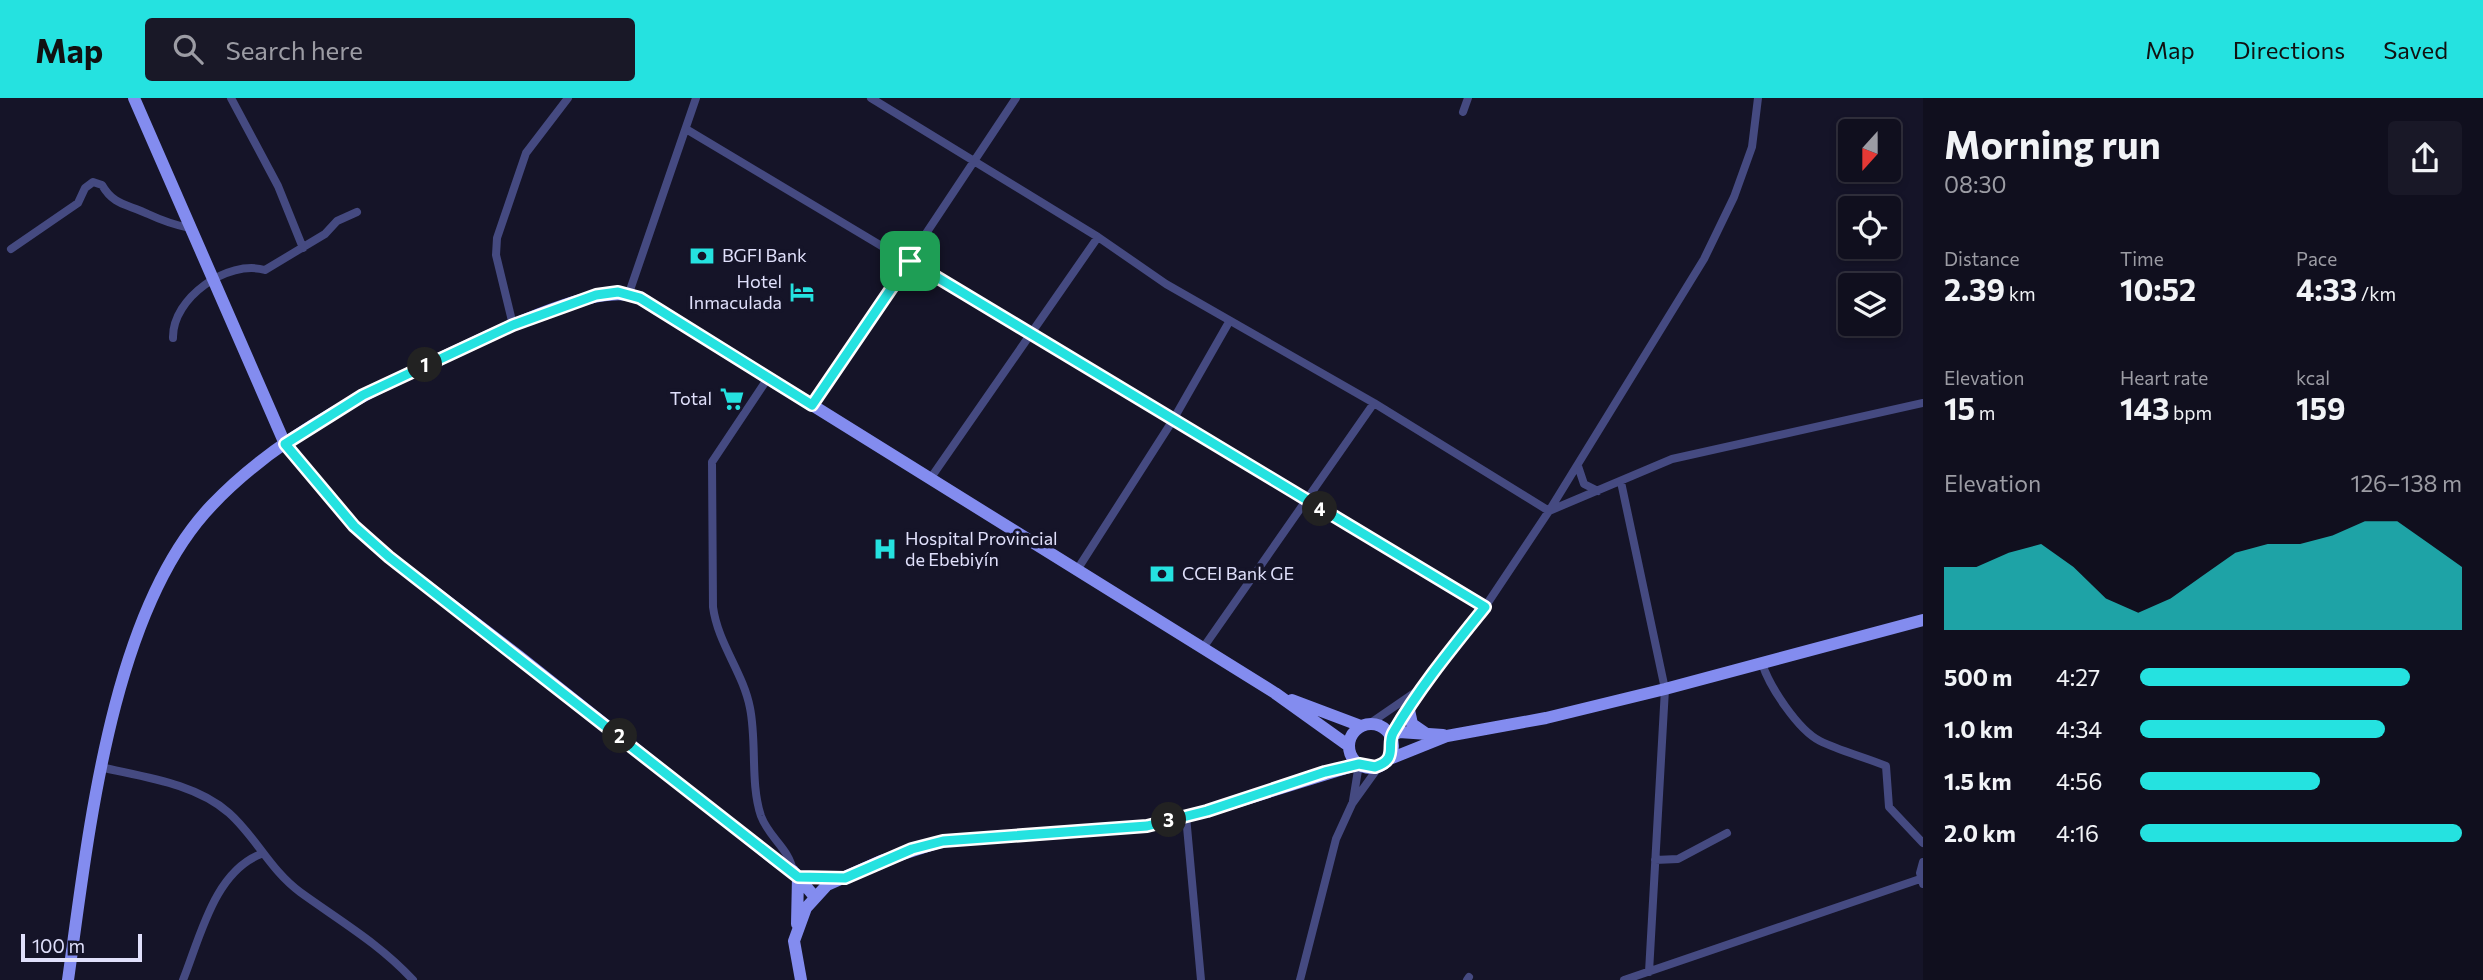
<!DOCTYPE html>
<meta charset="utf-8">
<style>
:root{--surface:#100f1e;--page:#191827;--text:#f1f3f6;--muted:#9c9ca4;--line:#302f3c;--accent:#25e2e0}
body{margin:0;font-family:Commissioner,sans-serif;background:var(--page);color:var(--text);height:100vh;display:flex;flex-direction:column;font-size:26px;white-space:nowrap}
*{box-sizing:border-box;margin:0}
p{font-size:23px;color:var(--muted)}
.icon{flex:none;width:38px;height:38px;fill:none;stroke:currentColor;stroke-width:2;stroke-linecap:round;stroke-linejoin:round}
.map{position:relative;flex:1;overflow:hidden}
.details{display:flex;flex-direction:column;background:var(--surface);width:560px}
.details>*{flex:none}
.needle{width:46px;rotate:201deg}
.controls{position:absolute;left:1838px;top:21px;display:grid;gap:14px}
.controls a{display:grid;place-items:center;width:63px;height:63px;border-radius:7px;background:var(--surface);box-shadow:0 4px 10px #0003,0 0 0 2px var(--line);font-size:35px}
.scale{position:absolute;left:21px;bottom:18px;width:121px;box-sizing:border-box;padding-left:7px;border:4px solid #e0e0fb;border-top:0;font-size:19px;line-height:24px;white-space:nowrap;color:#e0e0fb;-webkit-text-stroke:5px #151428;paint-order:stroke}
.pin{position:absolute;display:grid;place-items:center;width:60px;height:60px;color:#fff;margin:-30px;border-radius:14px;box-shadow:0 4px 10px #0006}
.km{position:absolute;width:35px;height:35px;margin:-18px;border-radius:50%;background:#222;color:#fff;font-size:19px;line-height:35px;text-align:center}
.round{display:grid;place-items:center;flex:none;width:74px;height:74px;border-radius:7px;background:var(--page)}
.summary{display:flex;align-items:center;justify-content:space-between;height:119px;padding:0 21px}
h1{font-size:38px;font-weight:700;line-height:52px}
.metrics{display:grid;grid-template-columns:repeat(3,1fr);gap:10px;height:119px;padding:7px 21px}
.metrics div{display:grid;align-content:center}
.metrics b{font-size:30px;font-weight:700}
.metrics small{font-size:19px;font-weight:400}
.metrics p{font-size:19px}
.chart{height:196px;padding:14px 21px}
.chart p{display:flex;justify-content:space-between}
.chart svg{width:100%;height:126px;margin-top:7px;fill:var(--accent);opacity:.7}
ul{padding:0 21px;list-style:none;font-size:23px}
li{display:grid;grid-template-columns:112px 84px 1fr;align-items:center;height:52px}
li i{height:18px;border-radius:9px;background:var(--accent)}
header{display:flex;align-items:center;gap:42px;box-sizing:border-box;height:98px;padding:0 35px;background:var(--accent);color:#111}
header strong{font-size:33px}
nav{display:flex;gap:38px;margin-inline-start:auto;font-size:24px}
.search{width:490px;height:63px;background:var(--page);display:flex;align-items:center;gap:18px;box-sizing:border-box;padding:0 24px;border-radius:7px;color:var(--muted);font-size:26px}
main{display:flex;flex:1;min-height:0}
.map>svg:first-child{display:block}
</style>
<header>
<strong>Map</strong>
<div class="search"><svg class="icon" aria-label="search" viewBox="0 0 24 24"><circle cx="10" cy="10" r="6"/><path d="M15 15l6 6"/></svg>Search here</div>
<nav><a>Map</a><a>Directions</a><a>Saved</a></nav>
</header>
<main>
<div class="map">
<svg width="1923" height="882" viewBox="0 0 1923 882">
<rect width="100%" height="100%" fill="#151428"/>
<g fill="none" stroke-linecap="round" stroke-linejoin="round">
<path stroke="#454a81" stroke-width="8" d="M231,0L278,88L303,150
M871,0L1098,139L1166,186L1374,305L1549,413L1672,361L1923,305
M1463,14L1468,0
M686,31L1485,509
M11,151L78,105L85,90L93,84L102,87C114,108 128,106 148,116C163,123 174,127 190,130
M629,195L696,0
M513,227L496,157L497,140L526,55L568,0
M173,240C172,200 228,161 265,172L325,136L337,123L357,114
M768,280L712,364L713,509C718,546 743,574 750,610C757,645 750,685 761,718C769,740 789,750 793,773
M812,307L1016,0
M1578,368L1584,386L1598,393
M930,381L1098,139
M1621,384L1665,591L1649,874
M1077,472L1173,322L1229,224
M1203,550L1374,305
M1762,565C1769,588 1798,632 1820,643C1840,653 1865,659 1886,668L1889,709L1923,745
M1369,626L1417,593
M1393,635L1420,591L1485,509L1549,413L1704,161L1734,99L1752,49L1758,0
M100,669C143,679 195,685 229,715C256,739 270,772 300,794C340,823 380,846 413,882
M1353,703L1359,666
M1186,718L1201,882
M1655,762L1678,761L1727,735
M1923,764L1920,775L1923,786
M183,882C200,840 214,774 261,756
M1300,882L1336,741L1352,706L1380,667
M1467,882L1469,879
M1624,882L1920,781"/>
<path stroke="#838cef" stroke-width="12" d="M134,0L285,346L354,428L389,459L520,559L779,765L793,773L814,798
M1292,602L1361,628
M1409,612L1412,626L1425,635
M1349 648a22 22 0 1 1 44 0a22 22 0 1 1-44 0Z
M1390,639L1399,634L1443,637
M1387,662L1447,638L1546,620L1665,591L1923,522
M797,826L798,779L841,780
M68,882C88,741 110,513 212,407C282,333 380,288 471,246C510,228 601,183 640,200L1275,595L1349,648
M801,882L794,843L806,810L827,787L881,763L943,743L1147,728L1207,713L1359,666"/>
</g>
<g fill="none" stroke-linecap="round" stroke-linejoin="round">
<g stroke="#fff" stroke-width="14">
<path id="route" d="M910,163L1485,509C1452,550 1419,590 1393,635C1386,648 1399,661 1375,669L1359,666L1325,674L1207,713L1147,728L943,743L912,751L845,780L798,779L389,459L354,428L285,346L363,297L513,227L596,197L618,194L640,200L812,307Z"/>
</g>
<use href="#route" stroke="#25e2e0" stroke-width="9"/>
</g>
<defs>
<g id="bank-bare" transform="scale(1.89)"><path d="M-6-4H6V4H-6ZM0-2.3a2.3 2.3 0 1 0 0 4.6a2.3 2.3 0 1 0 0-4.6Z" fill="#25e2e0" stroke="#151428" stroke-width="2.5" paint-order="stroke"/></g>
<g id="hotel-bare" transform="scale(1.89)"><path d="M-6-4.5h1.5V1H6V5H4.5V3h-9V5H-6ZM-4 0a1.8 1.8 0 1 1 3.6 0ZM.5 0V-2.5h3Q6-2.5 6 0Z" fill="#25e2e0" stroke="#151428" stroke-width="2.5" paint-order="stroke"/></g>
<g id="supermarket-bare" transform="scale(1.89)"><path d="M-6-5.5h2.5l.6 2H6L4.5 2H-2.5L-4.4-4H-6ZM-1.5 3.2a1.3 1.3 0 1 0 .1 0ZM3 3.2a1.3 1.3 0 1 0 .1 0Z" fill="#25e2e0" stroke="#151428" stroke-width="2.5" paint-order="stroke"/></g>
<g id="hospital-bare" transform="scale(1.89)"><path d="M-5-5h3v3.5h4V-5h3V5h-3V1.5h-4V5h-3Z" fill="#25e2e0" stroke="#151428" stroke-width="2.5" paint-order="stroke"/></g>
</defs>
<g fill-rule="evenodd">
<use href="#bank-bare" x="702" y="158"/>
<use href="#hotel-bare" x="802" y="194"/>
<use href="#supermarket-bare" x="732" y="301"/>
<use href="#hospital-bare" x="885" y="451"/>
<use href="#bank-bare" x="1162" y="476"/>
</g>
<g text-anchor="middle" stroke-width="7" stroke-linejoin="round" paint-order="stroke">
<g font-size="18" fill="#e0e0fb" stroke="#151428" text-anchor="start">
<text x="722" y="164">BGFI Bank</text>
<text x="782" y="190" text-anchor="end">Hotel<tspan x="782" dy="21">Inmaculada</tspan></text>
<text x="712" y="307" text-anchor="end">Total</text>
<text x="905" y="447">Hospital Provincial<tspan x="905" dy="21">de Ebebiyín</tspan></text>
<text x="1182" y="482">CCEI Bank GE</text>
</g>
</g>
</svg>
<div class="controls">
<a><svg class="needle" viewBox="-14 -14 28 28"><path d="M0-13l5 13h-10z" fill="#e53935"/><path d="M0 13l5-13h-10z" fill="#9c9ca4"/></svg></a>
<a><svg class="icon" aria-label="locate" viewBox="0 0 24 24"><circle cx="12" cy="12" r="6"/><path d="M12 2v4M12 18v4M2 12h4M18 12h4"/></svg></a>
<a><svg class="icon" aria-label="layers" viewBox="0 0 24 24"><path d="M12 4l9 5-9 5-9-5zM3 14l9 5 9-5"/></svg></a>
</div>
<div class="scale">100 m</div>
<div class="pin" style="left:910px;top:163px;background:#1e9e55"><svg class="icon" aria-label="arrive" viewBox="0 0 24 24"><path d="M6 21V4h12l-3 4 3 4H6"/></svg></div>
<b class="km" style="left:425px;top:267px">1</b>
<b class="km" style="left:620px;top:638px">2</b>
<b class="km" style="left:1169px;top:722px">3</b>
<b class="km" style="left:1320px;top:411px">4</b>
</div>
<section class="details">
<div class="summary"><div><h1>Morning run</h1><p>08:30</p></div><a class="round"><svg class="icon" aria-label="share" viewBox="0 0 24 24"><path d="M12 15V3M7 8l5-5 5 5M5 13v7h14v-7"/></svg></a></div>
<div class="metrics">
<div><p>Distance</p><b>2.39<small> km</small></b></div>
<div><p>Time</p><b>10:52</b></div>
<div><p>Pace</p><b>4:33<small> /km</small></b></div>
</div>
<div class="metrics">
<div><p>Elevation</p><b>15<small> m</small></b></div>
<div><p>Heart rate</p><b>143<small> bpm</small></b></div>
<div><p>kcal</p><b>159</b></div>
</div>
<div class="chart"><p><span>Elevation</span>126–138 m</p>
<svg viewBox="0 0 160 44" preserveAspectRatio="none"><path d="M0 44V22L10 22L20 17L30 14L40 22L50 33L60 38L70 33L80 25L90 17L100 14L110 14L120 11L130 6L140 6L150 14L160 22V44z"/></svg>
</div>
<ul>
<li><b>500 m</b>4:27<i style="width:84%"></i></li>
<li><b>1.0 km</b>4:34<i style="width:76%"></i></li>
<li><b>1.5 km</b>4:56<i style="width:56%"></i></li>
<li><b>2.0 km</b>4:16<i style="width:100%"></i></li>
</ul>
</section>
</main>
